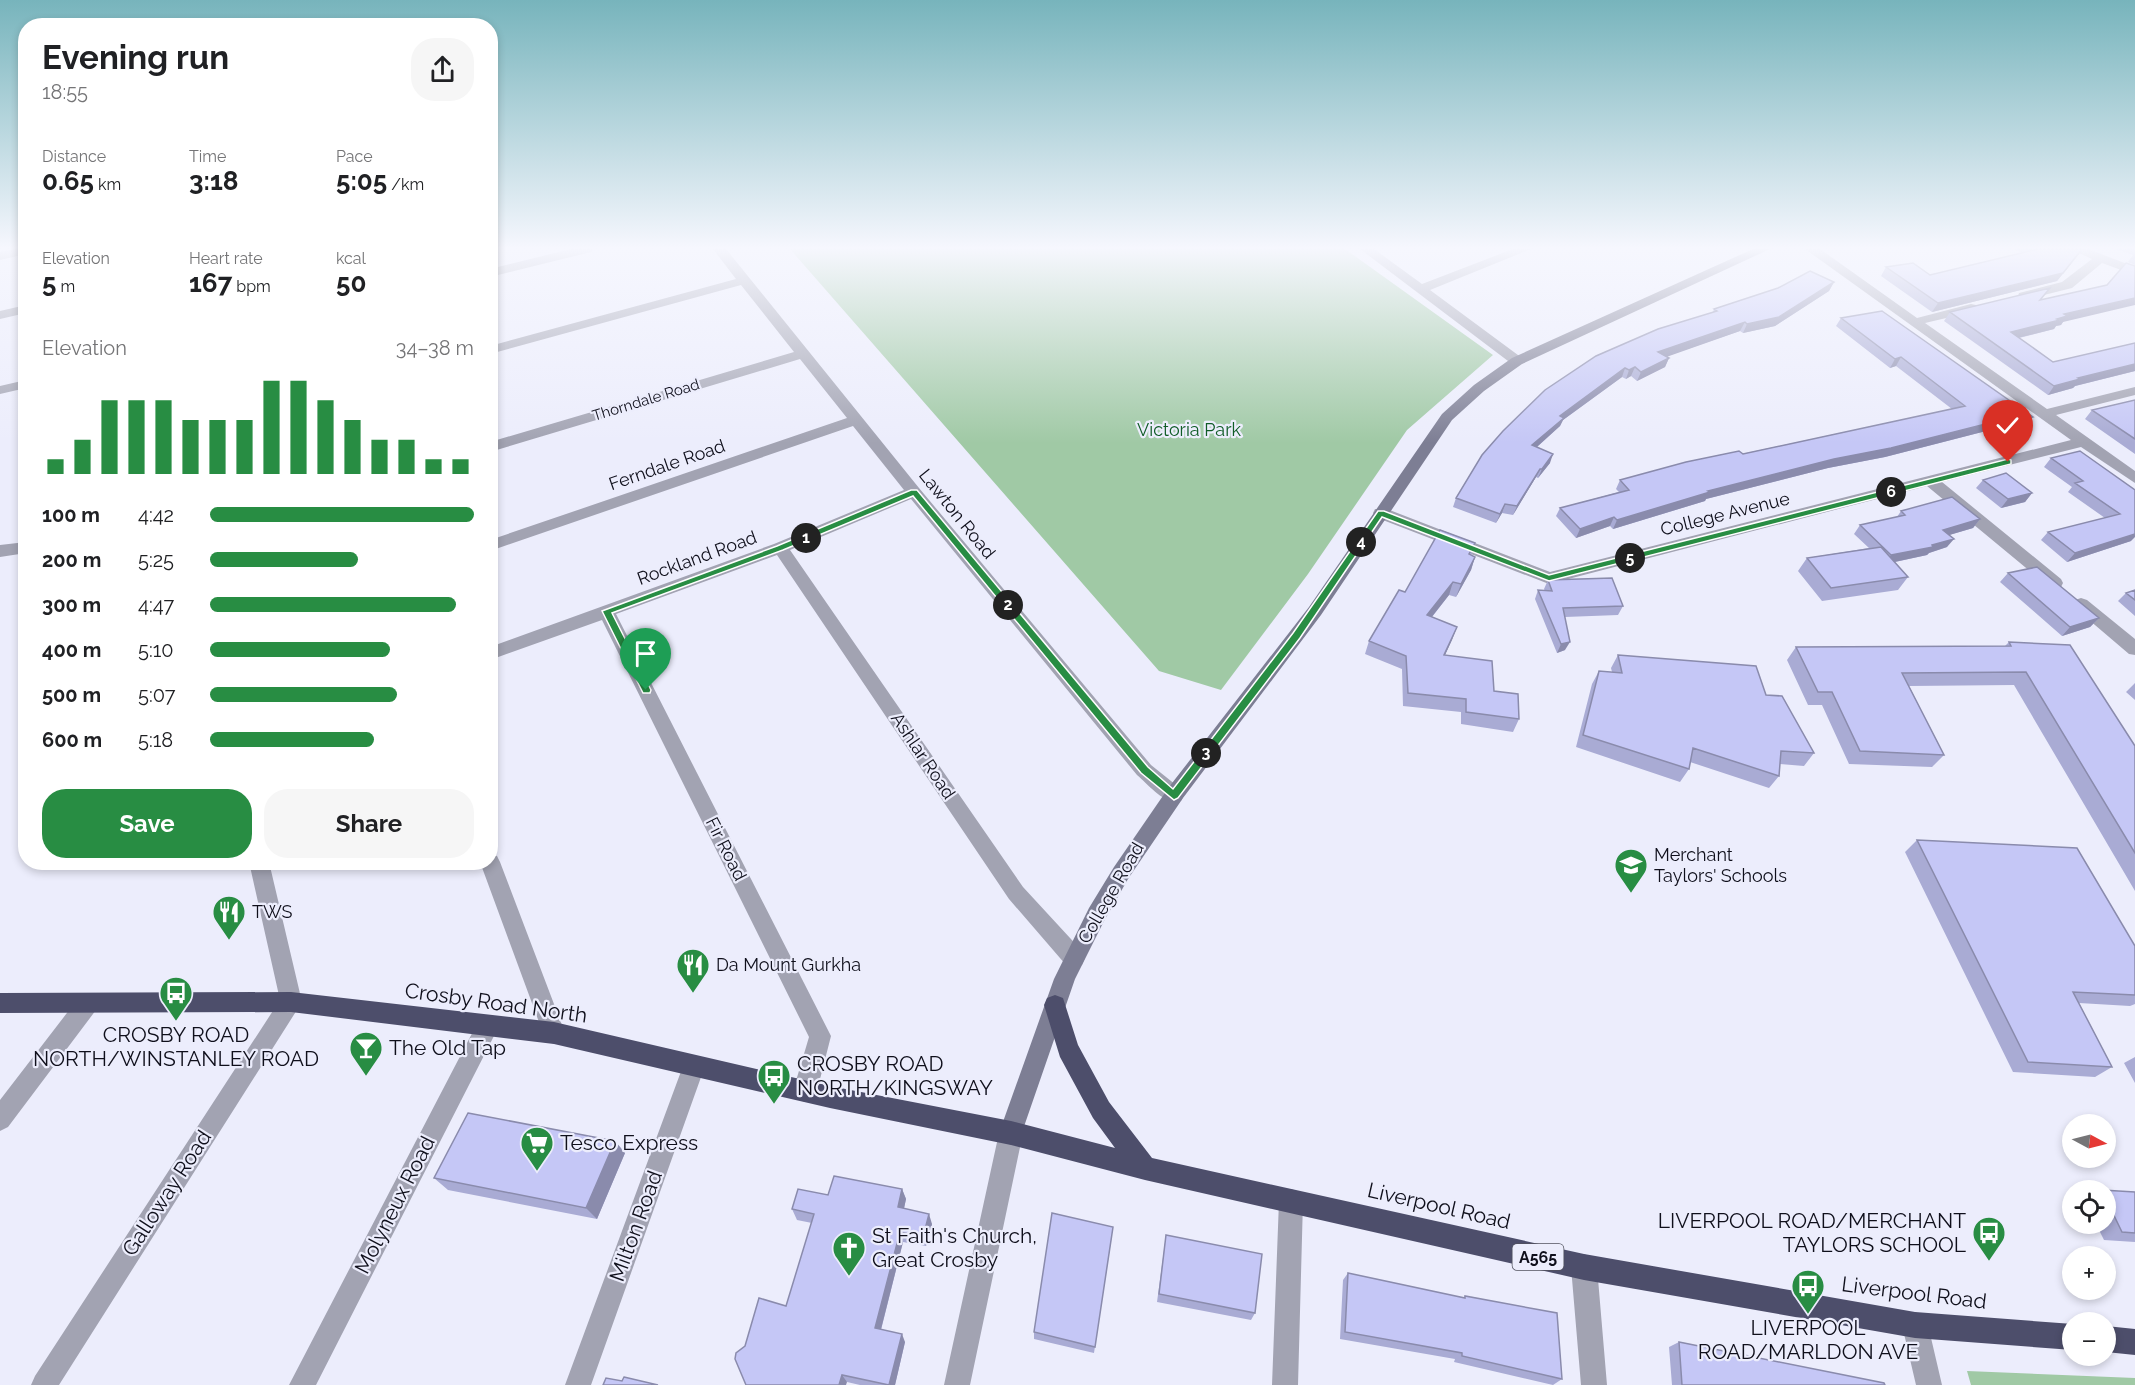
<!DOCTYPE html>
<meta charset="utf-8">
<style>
:root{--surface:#fff;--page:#f6f6f6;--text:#202124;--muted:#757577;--accent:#288d43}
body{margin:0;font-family:Raleway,sans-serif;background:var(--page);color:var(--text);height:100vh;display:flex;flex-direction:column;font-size:22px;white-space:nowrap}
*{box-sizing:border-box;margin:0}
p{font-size:20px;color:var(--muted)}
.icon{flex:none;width:33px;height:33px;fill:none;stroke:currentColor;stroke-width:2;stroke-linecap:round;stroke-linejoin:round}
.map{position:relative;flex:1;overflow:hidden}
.side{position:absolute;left:18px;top:18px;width:480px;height:852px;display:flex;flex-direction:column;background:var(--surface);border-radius:24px;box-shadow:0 3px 9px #0003}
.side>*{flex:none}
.needle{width:39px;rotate:97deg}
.fabs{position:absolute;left:2062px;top:1114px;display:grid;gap:12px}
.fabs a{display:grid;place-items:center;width:54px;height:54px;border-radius:50%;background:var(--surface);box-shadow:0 3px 9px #0003;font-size:30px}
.pin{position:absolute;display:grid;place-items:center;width:51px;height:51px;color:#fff;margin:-62px -26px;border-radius:50% 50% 50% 0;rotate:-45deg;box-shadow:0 0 6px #0007}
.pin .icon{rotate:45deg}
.km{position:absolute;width:30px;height:30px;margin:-15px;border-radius:50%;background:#222;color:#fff;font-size:16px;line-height:30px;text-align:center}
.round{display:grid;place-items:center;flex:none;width:63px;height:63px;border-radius:24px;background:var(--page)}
.head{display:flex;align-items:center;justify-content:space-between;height:102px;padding:0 24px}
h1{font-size:33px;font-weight:700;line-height:45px}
.figures{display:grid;grid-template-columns:repeat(3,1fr);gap:9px;height:102px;padding:6px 24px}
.figures div{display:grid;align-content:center}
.figures b{font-size:26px;font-weight:700}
.figures small{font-size:16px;font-weight:400}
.figures p{font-size:16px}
.chart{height:168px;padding:12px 24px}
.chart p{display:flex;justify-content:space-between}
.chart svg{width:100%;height:108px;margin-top:6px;stroke:var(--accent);stroke-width:6}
.button{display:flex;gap:12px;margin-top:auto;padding:12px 24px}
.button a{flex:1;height:69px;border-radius:24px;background:var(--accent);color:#fff;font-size:24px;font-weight:700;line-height:69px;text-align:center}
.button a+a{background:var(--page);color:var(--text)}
ul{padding:0 24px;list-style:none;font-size:20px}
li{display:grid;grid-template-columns:96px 72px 1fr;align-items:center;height:45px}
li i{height:15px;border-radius:8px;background:var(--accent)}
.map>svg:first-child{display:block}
</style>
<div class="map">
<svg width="2135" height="1385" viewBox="0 0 2135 1385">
<rect width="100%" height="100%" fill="#ecedfc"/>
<path fill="#a0c9a5" d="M790,249H1345L1493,355L1407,430L1308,574L1221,690L1159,671Z
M1967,1371L2135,1378V1385H1971Z"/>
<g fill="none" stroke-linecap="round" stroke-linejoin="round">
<path fill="#a2a3b2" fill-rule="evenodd" d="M13,249H26V254L0,260V252Z
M571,249H593L591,252L490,277V269Z
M713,249H726L919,488L1151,765L1181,789L1184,795L1181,801C1165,806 1149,785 1137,775L911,499L790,550L1023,887L1082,951L1085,958L1082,965L1074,968L1066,965L1009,899L777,555L616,614L831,1036L817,1091L813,1099L805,1102L797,1099L793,1091L809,1037L602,620L490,660V647L774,544L904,490L853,426L490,551V540L847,418L800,359L490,452V442L794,352L741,285L490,354V346L736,279Z
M1360,249H1374L1422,284L1513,249H1531L1430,290L1522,358L1524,361L1522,364H1512Z
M1805,249H1820L1917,318L1971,304L1976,305L1978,308L1976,311L1925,323L2047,409L2135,387V395L2056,415L2135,471V483L2081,447L1942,482L2061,579L2063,583L2061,587H2049L1927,486L1549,584L1375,517L1373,513L1375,509H1387L1550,572L2071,440Z
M2070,249H2088L2135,267V275L2102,263L2072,288L2024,300L2019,299L2018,296L2019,293L2062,282L2092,259Z
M26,305V313L0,319V311Z
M26,380V388L0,394V386Z
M26,542V553L0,557V545Z
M2081,598L2087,600L2135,639V655L2129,654L2075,608L2073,604L2075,600Z
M490,854L497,856L500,862L565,1033L562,1040L554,1044L546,1040L543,1033L480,862H490Z
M249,862H269L302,1002L59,1385H31L35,1376L280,1000Z
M88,993L96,996L99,1003L96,1010L8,1127L0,1131V1100L80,996Z
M488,1015L496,1018L499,1025L496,1032L316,1385H289L480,1018Z
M694,1055L702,1058L705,1066L591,1385H565L683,1066L686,1058Z
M1011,1121L1019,1125L1023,1133L970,1385H944L999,1133L1003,1125Z
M1291,1189L1300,1192L1303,1201L1298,1385H1272L1279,1201L1282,1192Z
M1584,1254L1593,1258L1597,1267L1607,1385H1581L1571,1267L1575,1258Z
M1915,1312L1924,1316L1928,1325L1942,1385H1916L1902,1325L1906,1316Z"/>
<path fill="#7d7e94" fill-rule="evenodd" d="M1753,249H1770L1522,364L1484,391L1452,420L1321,615L1183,798L1128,879L1104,921L1075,979L1019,1141L1011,1145L1003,1141L999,1133L1054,979L1089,908L1114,867L1169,787L1309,607L1442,414L1474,385L1512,358Z"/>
<path fill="#4d4e6b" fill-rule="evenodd" d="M291,992L554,1022L830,1086L1011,1121L1115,1148L1093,1118L1060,1057L1044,1005L1047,998L1055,995L1063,998L1078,1045L1109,1102L1152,1158L1584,1254L1915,1312L2073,1324V1350L1915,1338L1584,1280L1145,1180L1011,1145L830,1108L554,1044L291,1012L0,1013V993Z
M2106,1326L2135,1329V1355L2106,1352Z"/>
</g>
<path fill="#a9abd4" d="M2013,249H2083L2057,281L1932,312L1881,276L1886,267L1930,275L2023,253Z
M2116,249H2135V265L2128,262L2133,255Z
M1834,282L1829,291L1775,326L1743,333L1740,331L1667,356L1669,358L1665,367L1637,381L1631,376L1626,379L1622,377L1563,420L1560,426L1537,447L1550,463L1538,478L1536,477L1513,515L1502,513L1496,523L1453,507L1456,498L1482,455L1713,312L1714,309Z
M2107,285L2063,322L2061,325L2056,326L2054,329L2019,338L2053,362L2135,343V371L2075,386L2073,388L2048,395L1944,321L1950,312L2042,300Z
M1841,318L2026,426L1990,434L1986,431L1885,457L1828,468L1706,499L1705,501L1613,529L1610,526L1576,538L1556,516L1560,508L1619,492L1616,489L1620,480L1952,409L1896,366L1890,368L1836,326Z
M2135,400V454L2085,419L2092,410Z
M2051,458L2135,490L2131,541L2067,562L2041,540L2048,532L2105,518L2068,492L2072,487L2044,467Z
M1983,480L2032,493L2025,502L2001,508L1976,488Z
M1901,511L1980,519L1973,528L1949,535L1947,547L1929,553L1927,555L1895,562L1908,577L1898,590L1822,601L1798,571L1807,558L1869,548L1854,534L1860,525L1897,517Z
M1475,543L1471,555L1475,557L1471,570L1456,597L1449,595L1432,617L1457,627L1445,655L1494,691L1519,719L1513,732L1461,724V712L1403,706L1402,669L1365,654L1369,641L1405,592Z
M2008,573L2099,618L2090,627L2062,636L2000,582Z
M1548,580L1623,606L1618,615L1565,617V650L1557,653L1535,599L1538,590L1545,591L1544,589Z
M2135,590V616L2118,601L2126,593Z
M2009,642L2135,746V891L2014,685L1909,686L1944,755L1932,767L1849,764L1822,705H1808L1787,660L1796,647L2005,646Z
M1618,655L1766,695L1814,753L1804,766L1780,764L1779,776L1769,788L1690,762L1689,769L1680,782L1576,747L1592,684L1599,671L1612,672L1611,668Z
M2135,683V700L2126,692Z
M1917,840L2135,946V1004L2130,1006L2079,1003L2112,1067L2095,1077L2013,1072L1905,852Z
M2135,1057V1083L2124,1063Z
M615,1141L625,1153L597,1219L448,1190L434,1178Z
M902,1189L906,1199L904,1208L932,1224L926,1246L903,1242L881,1330L905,1342L895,1385H860L847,1382L745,1346L786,1306L812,1223L797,1220L792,1209L828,1195Z
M2102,1190L2135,1192V1242L2104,1240L2096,1224H2106V1191H2100Z
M1112,1235L1094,1353L1034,1339V1332Z
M1166,1235L1255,1313L1251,1320L1157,1302Z
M1348,1273L1463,1298L1465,1296L1562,1379L1553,1385L1454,1362L1455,1359L1340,1339L1343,1280Z
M1679,1342L1885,1385H1672L1669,1347Z"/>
<path fill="#8a8bac" d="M2083,249L2057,281L1932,312L1938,303Z
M1834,282L1829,291L1775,326L1743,333L1747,324Z
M2135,298V305L2063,322L2061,325L2056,326L2054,329L2005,341L2011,332L2057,319L2064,314Z
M1745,322L1740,331L1655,361L1658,352Z
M1901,357L1896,366L1890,368L1895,359Z
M1669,358L1665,367L1637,381L1641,372Z
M2135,364V371L2075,386L2073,388L2048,395L2054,386L2078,378Z
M1635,367L1631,376L1626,379L1629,370Z
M1625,368L1622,377L1563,420L1560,426L1529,454L1532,445L1560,416Z
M2033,417L2026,426L1990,434L1997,426Z
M1993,422L1986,431L1885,457L1828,468L1706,499L1705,501L1613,529L1617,520L1708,491L1834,459Z
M1553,454L1550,463L1538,478L1542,469Z
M1540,469L1536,477L1513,515L1517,506Z
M2032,493L2025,502L2001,508L2008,499Z
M1505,504L1502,513L1496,523L1500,514Z
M1614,517L1610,526L1576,538L1580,529Z
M1980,519L1973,528L1936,539L1943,530Z
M2135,534V537L2131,541L2067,562L2075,553Z
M1954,539L1947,547L1929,553L1927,555L1885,564L1891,555Z
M1475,557L1471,570L1456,597L1461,584Z
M1453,582L1449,595L1423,628L1427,615Z
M2099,618L2090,627L2062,636L2070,627Z
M1457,627L1452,640L1439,668L1444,655Z
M1570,642L1565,650L1557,653L1561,644Z
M615,1141L625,1153L597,1219L586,1208Z
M902,1189L906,1199L902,1218L898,1207Z
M929,1214L932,1224L926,1246L923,1237Z
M900,1232L903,1242L879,1337L875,1328Z
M902,1334L905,1342L895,1385H889Z
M842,1375L847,1382L846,1385H839Z"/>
<path fill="#c5c7f6" stroke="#8a8bac" stroke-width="1.5" d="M2038,249H2082L2063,273L1938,303L1886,267L1913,263L1930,275Z
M2126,263L2135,266V298L2064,314L2067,316L2057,319L2060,320L2011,332L2053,362L2135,343V364L2078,378L2080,379L2054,386L1950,312L2050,288L2040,300L2107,285Z
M1810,271L1834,282L1779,317L1747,324L1745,322L1658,352L1669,358L1641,372L1635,367L1629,370L1625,368L1560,416L1564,418L1532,445L1553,454L1542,469H1540L1517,506L1505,504L1500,514L1456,498L1482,455L1503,431L1545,390L1596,356L1658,329L1717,311L1714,309L1778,288Z
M1882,311L2033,417L1997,426L1993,422L1891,448L1834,459L1708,491L1710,492L1617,520L1614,517L1580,529L1560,508L1629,490L1620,480L1686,462L1739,451L1743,454L1965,406L1901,357L1895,359L1841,318Z
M2135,400V439L2092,410Z
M2080,451L2135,490V534L2075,553L2048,532L2120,514L2075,483L2083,481L2051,458Z
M2006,473L2032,493L2008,499L1983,480Z
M1952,497L1980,519L1943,530L1954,539L1932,545L1933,547L1891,555L1860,525L1905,515L1901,511Z
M1440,530L1475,543L1469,554L1475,557L1461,584L1453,582L1427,615L1457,627L1444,655L1492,661L1494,691L1518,694L1519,719L1466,712V699L1408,693L1406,656L1369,641L1399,590L1405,592Z
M1881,547L1908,577L1831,588L1807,558Z
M2037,567L2099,618L2070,627L2008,573Z
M1612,578L1623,606L1563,608L1570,642L1561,644L1538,590L1552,591L1548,580Z
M2135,590V600L2126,593Z
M2009,642L2070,645L2135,746V853L2026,672L1902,673L1944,755L1860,751L1832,692H1818L1796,647L2011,646Z
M1618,655L1756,666L1766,695L1782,696L1814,753L1781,751L1779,776L1693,748L1689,769L1583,735L1599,671L1622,673Z
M1917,840L2077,848L2135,946V995L2073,992L2112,1067L2028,1062Z
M468,1113L615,1141L586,1208L434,1178Z
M834,1176L902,1189L898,1207L929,1214L923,1237L900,1232L875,1328L902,1334L889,1385L842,1375L839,1385H746L735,1359L736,1353L745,1346L759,1298L786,1306L814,1214L792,1209L798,1189L828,1195Z
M2102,1190L2135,1192V1233L2122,1232L2106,1199V1191Z
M1052,1213L1113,1227L1095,1347L1034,1332Z
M1166,1235L1262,1254L1255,1313L1159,1294Z
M1348,1273L1465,1298V1296L1557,1313L1562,1379L1462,1356V1353L1345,1332Z
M1679,1342L1884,1383L1885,1385H1682Z
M624,1377L658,1385H603L606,1378L622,1381Z"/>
<linearGradient id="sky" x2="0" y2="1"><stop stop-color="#77b4bc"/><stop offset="0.56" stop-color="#f6f7fe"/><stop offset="1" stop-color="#f6f7fe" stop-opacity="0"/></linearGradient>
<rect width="2135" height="443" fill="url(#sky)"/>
<path fill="#288d43" stroke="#fff" stroke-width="1.5" d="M2008,459L2011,460V464L1549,581L1382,517L1300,638L1178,798L1174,800L1141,773L913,496L783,550L612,613L651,690L650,693H643L602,611L777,546L911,490H917L1148,767L1173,789L1293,633L1378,511H1384L1549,575Z"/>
<defs>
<g id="school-pin" transform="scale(1.725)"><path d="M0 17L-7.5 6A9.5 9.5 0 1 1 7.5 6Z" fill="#288d43" stroke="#ecedfc"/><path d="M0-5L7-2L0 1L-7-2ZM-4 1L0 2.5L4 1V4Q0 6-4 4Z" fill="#fff"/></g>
<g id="restaurant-pin" transform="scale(1.725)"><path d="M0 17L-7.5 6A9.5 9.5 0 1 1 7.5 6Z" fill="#288d43" stroke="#ecedfc"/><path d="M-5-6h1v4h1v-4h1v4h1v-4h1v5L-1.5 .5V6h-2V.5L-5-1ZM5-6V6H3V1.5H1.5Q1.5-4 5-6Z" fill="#fff"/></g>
<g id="bus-pin" transform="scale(1.725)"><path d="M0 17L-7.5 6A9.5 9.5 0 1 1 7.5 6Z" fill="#288d43" stroke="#ecedfc"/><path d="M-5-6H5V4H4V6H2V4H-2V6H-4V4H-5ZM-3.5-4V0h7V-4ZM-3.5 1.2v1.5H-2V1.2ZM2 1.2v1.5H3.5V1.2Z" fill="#fff"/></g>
<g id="bar-pin" transform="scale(1.725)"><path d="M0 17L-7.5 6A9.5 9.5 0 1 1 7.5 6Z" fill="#288d43" stroke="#ecedfc"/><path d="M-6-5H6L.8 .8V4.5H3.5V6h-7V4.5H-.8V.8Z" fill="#fff"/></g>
<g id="supermarket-pin" transform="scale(1.725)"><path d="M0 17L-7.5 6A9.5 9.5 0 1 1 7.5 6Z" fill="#288d43" stroke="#ecedfc"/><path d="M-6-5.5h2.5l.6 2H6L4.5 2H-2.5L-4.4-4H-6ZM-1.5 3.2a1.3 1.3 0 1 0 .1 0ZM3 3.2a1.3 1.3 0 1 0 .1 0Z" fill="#fff"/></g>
<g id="church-pin" transform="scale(1.725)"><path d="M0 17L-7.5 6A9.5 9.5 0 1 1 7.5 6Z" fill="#288d43" stroke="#ecedfc"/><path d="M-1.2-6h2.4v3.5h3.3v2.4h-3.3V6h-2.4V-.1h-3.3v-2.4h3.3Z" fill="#fff"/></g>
</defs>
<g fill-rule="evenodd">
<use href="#school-pin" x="1631" y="865"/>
<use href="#restaurant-pin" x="229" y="912"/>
<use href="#restaurant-pin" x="693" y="965"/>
<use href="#bus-pin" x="176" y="993"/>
<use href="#bar-pin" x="366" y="1048"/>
<use href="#bus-pin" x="774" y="1076"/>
<use href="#supermarket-pin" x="537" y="1143"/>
<use href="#bus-pin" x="1989" y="1233"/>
<use href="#church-pin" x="849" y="1248"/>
<use href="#bus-pin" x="1808" y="1286"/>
</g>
<g text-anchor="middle" stroke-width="4.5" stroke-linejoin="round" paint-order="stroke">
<g font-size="15" fill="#0f0f1b" stroke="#ecedfc">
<text transform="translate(646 400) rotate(-17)" y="5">Thorndale Road</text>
</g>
<rect fill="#ecedfc" stroke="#51525e" stroke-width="1.5" x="1512.5" y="1244" width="51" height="26" rx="4.5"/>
<g font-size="16" font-weight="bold" fill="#0f0f1b">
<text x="1538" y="1263">A565</text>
</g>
<g font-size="18" fill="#0f5c26" stroke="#ecedfc">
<text x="1189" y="436">Victoria Park</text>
</g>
<g font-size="18" fill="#0f0f1b" stroke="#ecedfc">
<text transform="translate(667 465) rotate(-19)" y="6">Ferndale Road</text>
<text transform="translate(957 514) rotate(51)" y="6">Lawton Road</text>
<text transform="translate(1725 514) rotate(-14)" y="6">College Avenue</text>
<text transform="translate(697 558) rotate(-20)" y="6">Rockland Road</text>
<text transform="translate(923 756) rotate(56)" y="6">Ashlar Road</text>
<text transform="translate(726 849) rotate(63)" y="6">Fir Road</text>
<text transform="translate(1111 893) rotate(-60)" y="6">College Road</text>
</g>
<g font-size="18" fill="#0f0f1b" stroke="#ecedfc" text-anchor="start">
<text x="1654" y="861">Merchant<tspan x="1654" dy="21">Taylors' Schools</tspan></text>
<text x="252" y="918">TWS</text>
<text x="716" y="971">Da Mount Gurkha</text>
</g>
<g font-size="21" fill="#0f0f1b" stroke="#ecedfc">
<text transform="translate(496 1003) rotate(8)" y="7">Crosby Road North</text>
<text transform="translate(167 1193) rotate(-57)" y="7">Galloway Road</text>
<text transform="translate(395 1205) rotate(-63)" y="7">Molyneux Road</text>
<text transform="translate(1439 1206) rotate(13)" y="7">Liverpool Road</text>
<text transform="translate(636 1226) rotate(-70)" y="7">Milton Road</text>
<text transform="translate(1914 1293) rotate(7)" y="7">Liverpool Road</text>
</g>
<g font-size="21" fill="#0f0f1b" stroke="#ecedfc" text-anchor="start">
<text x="176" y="1042" text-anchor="middle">CROSBY ROAD<tspan x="176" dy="24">NORTH/WINSTANLEY ROAD</tspan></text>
<text x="389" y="1055">The Old Tap</text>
<text x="797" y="1071">CROSBY ROAD<tspan x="797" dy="24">NORTH/KINGSWAY</tspan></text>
<text x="560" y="1150">Tesco Express</text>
<text x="1966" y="1228" text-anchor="end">LIVERPOOL ROAD/MERCHANT<tspan x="1966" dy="24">TAYLORS SCHOOL</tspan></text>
<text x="872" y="1243">St Faith's Church,<tspan x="872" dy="24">Great Crosby</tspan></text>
<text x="1808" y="1335" text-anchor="middle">LIVERPOOL<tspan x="1808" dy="24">ROAD/MARLDON AVE</tspan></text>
</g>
</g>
</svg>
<div class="fabs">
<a><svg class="needle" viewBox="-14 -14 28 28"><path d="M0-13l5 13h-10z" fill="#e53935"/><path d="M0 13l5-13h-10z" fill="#757577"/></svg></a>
<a><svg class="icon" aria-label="locate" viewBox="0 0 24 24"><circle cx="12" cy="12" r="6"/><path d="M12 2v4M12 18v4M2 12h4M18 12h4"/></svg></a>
<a>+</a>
<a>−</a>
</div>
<div class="pin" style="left:646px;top:690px;background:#1e9e55"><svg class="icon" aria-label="arrive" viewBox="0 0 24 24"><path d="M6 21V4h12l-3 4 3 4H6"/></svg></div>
<div class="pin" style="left:2008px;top:462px;background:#d93025"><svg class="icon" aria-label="check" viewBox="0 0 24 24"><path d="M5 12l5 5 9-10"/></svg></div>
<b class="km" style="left:806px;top:538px">1</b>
<b class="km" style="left:1008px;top:605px">2</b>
<b class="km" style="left:1206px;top:753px">3</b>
<b class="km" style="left:1361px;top:542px">4</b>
<b class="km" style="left:1630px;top:558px">5</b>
<b class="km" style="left:1891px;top:492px">6</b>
<section class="side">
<div class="head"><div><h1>Evening run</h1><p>18:55</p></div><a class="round"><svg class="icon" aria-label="share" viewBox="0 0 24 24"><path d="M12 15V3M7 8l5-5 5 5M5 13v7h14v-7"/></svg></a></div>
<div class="figures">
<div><p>Distance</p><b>0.65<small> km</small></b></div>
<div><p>Time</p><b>3:18</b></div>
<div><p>Pace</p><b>5:05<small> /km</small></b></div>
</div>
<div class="figures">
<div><p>Elevation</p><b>5<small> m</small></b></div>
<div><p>Heart rate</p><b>167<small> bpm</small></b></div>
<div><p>kcal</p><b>50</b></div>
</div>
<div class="chart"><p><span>Elevation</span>34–38 m</p>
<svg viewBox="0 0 160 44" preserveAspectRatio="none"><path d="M5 44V38M15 44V30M25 44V14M35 44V14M45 44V14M55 44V22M65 44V22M75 44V22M85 44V6M95 44V6M105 44V14M115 44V22M125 44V30M135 44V30M145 44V38M155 44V38"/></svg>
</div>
<ul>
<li><b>100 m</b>4:42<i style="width:100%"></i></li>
<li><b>200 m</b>5:25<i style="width:56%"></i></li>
<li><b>300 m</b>4:47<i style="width:93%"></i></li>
<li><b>400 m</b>5:10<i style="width:68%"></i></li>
<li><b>500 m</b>5:07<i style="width:71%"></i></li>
<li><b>600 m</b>5:18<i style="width:62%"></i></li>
</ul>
<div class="button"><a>Save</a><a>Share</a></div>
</section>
</div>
